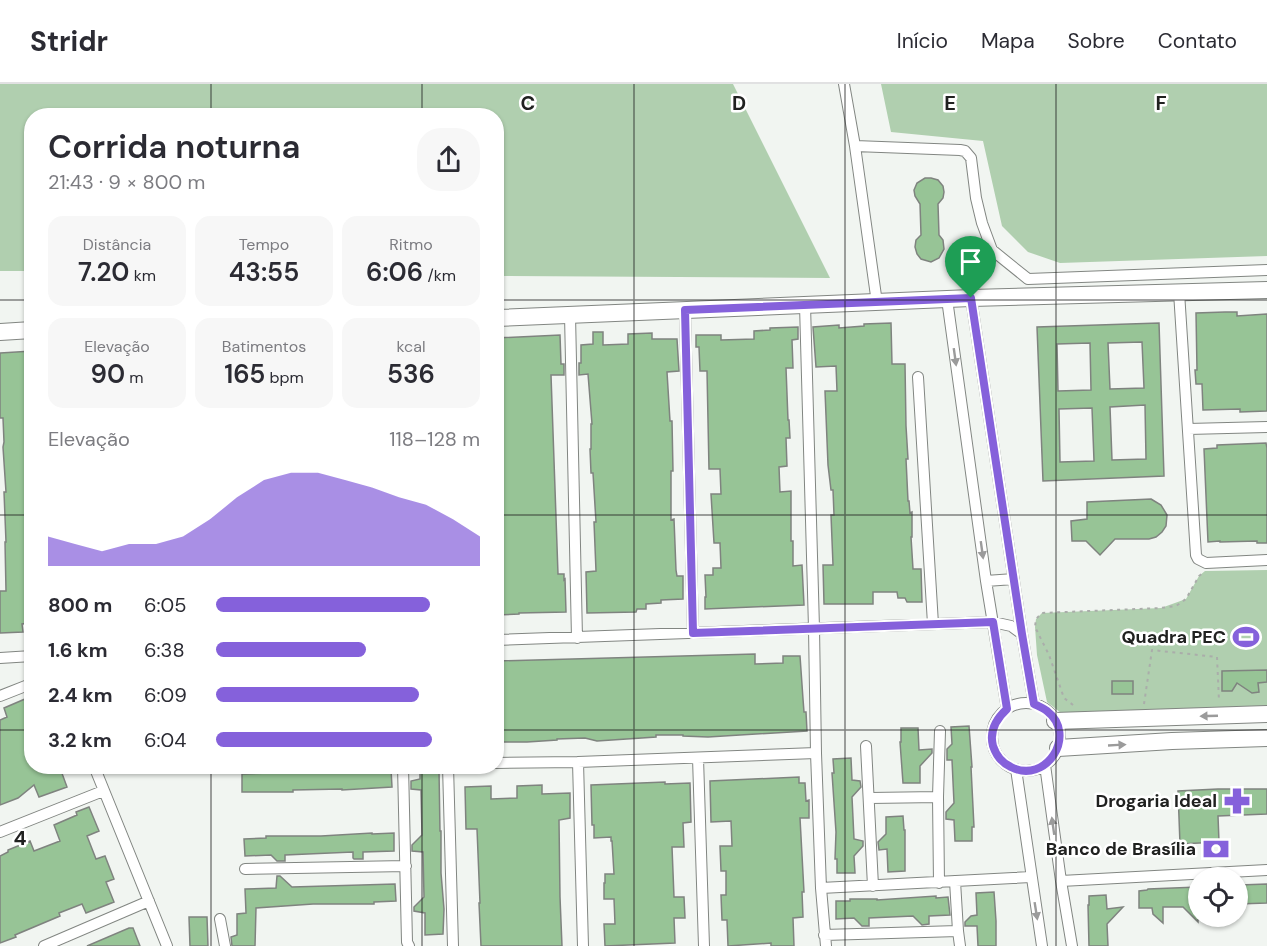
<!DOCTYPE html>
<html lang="pt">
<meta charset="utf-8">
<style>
:root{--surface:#fff;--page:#f7f7f7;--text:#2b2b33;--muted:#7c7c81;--line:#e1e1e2;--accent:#8561db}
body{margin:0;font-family:"DM Sans",sans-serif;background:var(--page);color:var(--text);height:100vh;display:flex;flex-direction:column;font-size:22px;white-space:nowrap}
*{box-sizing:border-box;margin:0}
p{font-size:20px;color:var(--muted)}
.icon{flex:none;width:33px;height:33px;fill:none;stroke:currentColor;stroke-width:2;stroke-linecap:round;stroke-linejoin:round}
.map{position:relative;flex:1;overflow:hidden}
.side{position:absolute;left:24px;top:24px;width:480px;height:666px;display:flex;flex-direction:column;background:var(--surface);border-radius:24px;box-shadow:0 2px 4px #0004}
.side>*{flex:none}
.buttons{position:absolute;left:1188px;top:783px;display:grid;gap:12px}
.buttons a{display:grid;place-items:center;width:60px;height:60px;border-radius:50%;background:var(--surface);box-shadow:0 2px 4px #0004;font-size:30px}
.pin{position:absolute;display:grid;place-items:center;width:51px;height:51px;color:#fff;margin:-62px -26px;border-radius:50% 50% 50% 0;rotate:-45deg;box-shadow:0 0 6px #0007}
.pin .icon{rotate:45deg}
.round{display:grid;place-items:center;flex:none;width:63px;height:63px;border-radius:24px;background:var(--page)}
.summary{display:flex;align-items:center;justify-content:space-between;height:102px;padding:0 24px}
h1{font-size:33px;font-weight:600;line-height:45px}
.stats{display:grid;grid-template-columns:repeat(3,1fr);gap:9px;height:102px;padding:6px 24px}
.stats div{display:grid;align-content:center;border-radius:15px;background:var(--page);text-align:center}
.stats b{font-size:26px;font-weight:600}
.stats small{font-size:16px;font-weight:400}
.stats p{font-size:16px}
.chart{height:168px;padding:12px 24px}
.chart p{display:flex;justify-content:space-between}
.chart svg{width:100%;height:108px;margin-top:6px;fill:var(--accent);opacity:.7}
ul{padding:0 24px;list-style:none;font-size:20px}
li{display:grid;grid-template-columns:96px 72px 1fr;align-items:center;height:45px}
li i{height:15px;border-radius:8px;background:var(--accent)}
header{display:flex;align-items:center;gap:36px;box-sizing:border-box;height:84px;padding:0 30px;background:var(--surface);border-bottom:2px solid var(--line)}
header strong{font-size:28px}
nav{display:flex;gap:33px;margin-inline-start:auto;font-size:21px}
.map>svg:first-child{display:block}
</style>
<header>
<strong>Stridr</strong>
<nav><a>Início</a><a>Mapa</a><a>Sobre</a><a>Contato</a></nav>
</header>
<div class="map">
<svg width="1267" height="862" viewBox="0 0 1267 862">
<rect width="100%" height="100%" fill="#f1f5f1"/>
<path fill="#b0cfaf" d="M0,0H733L830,194L497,192L496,32H32L31,187H0Z
M881,0H1267V172L1060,179L1028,168L1002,142L983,57L891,48Z
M1267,486V622L1061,629L1047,618L1037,571L1035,543L1036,535L1042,529L1161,524L1186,515L1199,492L1205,487Z"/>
<path fill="#97c496" stroke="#7f837f" stroke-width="1.5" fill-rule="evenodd" d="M925,94H931L938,96L943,102L944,108L943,114L938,120L939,151L943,156L944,165L939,174L931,178L921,175L917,170L915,163L916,156L921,151L920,120L915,112L914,106L917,99Z
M1225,228H1237V232L1267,230V327L1240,328V325L1203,326L1202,300H1196L1195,286H1197L1196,229Z
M891,239L892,280H905L906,342L908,375H906L908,417H909L910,429L912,428V453H911L913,485H921L922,518H907L905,514H898L897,508H873V520H824L823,481H833L831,431H834L833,406H831L828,381L825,307H837L836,282L816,283L813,243L839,241V244L864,242V240Z
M1159,239L1164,392L1043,397L1037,243ZM1142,258L1144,304L1110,305L1108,259ZM1090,259L1091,306L1058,307L1057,260ZM1145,321L1146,375L1112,376L1110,323ZM1092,324L1094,377L1060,378L1059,325Z
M798,243V255L792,256L793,284H786L788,336H789L790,354H786L787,382L779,383L780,408L791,407V457H793V482L802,481L804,521L705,525V513H706L705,491H713V484H721L720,459H714L711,410H721L720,385H709L707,287H700L699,263H696V251H721V256L754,255V247L770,246V244Z
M593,248H603V261L628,260V250L652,249V255H677L679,287L667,288L670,337H672L673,387H671V436L674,435L676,486L677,492H683V515L661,516V519L646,520V525H637L636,528L587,529L586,488L596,487L594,438H596L593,389H591L590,365H591V340H592L588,290L579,291V279H581V261L593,260Z
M560,251L561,280H564V291H551L558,490H564V496L565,495L566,528L519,529V530L496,531V254Z
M32,267V539L22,540L23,548L0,549V507H6L5,458H6L4,408H6L3,363L4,358L3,334H0V269Z
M1266,359L1267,364V459H1257V457L1220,458V457L1208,458L1204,365L1217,364V361Z
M1151,415L1161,421L1167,431L1166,442L1162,448L1156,453L1149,455H1115L1100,471L1086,457H1072L1071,437L1087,435V418Z
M755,570V580L783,579V572H800L803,615L804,628H806L807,647L708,653L683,652V651H656V653L597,657L585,654L557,655V656L527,658H496V577Z
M1267,586V598L1258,599L1259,608L1252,609L1237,599L1232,607H1222V587Z
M1112,597H1133V610H1112Z
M32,612V682H58L60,684L67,703L39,713L34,701L18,714L0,721V636L7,633L4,624Z
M969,642L972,683H971L974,743H972V757H955L954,736L946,735V728L954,719L952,676H947V665L952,660L951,643Z
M901,644H918L919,666L932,665V669L920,682V699H903L900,658H901Z
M851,674L852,696L860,697L861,703L852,713L854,755L863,757V762L854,772L855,789H837V775H835L836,748L832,689H834L833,675Z
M273,682H282L283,689L391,685L392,703L342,706V705L293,706V708H242V690L271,689Z
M420,682H438V686H439L440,747H441V789L444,825L443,850L425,851V829L414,827V823L424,813L423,768L412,767V761L422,751L421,706L411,705V697L420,695Z
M799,693V699H805L806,717L809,716V734H800L804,808H802L803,833L793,834L794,862H771V859L728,862L727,836H722L721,811H726V787H721L720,762H732L731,737L711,738L710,697Z
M665,698V700L690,699L691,738L683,739L684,763H672L674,813H684L685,834H674L675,859L605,862L604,840H615L614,815H604V799H605V790H614L612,757H611V753L594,754V741H592L591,701Z
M542,701V710L570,709V734L559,736L560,813L562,862H481L479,819H480L477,745H466L465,703L491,702V715L517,714V702Z
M1218,705H1267V730L1218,732L1219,758L1180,760L1178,707Z
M89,723L99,747L87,752L96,775L105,772L114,795L106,798L114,818L86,829L82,820L59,829L60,832L15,851L16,853L0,859V772L8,768V766L30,757L34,767L60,757L54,741L77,731L76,728Z
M903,732L904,746H905V787L888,788L887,765L879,766L878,758L886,750V733Z
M372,749V750L394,749V767L363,768V775H354L353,774V768L285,771V777H277L271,771L245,772L244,755L266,754V752H321Z
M277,792H280L292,803L395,800L396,817L374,818V820H313L256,824L255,862H232L231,853L237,851V830L246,829L245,805L276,804Z
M1267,800V819L1238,820V803H1240V801Z
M1198,803V838L1183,823H1163V839L1153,830L1152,824H1139V807L1147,806L1148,805Z
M994,808L996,837V862H978L977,842H965V838L971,832L977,831L976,809Z
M1106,811L1107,825L1123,823L1107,840L1108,862H1089L1088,821H1089V812Z
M936,812V814L948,813L950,831L929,832V840L922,841L913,832L869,834V842H862L854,834L836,835V817H850V815H877V816Z
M189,833H207L208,862H190Z
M129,844H133L140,862H87Z"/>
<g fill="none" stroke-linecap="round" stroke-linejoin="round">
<g stroke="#828682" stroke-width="12">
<path id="street" d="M844,0L855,62L960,66L965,67L971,74L976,114L982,139L992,166L1028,195L1267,186
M855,62L877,219
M1179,208L1196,471L1198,475L1206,479L1267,476
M971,214L1022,550L1034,620
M947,215L986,497L1007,625
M805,221L814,544L816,669L821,804L826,862
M685,226L693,549
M570,231L577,554
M918,293L933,540
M1188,345L1267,343
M986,497L1014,495
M496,556L993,538L1011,542L1022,550
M0,574L32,572
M0,612L28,601
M992 653a34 34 0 1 1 68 0a34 34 0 1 1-68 0Z
M866,662L873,802
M698,674L704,862
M578,678L816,669
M496,679L578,678L583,862
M1045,681L1061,797L1072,862
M94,682L167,862
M403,682L407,858L409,862
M448,682L453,862
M1016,685L1042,862
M938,713L940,647
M870,714L938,713L939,799
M0,748L103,707
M245,785L406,782
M1061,797L1267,786
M821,804L1031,793
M220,835L225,862
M958,847L960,862
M824,851L958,847L955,797
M44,862L149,817"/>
</g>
<g stroke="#828682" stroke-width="18">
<path id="secondary" d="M496,234L971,214L1267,206
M0,248L32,246
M1055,637L1267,630
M1058,664L1172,657L1267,654"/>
</g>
<path stroke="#aaadaa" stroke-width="2" stroke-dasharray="3 4.5" stroke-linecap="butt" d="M1144,620L1152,566L1217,573L1219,617
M1073,621L1064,614L1049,571L1035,543L1036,535L1042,529L1161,524L1176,522L1186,515L1199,492L1203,489"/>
<use href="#street" stroke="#fff" stroke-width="10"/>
<use href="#secondary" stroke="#fff" stroke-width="16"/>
</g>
<defs><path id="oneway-solid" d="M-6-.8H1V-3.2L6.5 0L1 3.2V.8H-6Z" transform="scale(1.5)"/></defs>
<g fill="#9b9b9b">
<use href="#oneway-solid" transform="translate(955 273) rotate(82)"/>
<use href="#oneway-solid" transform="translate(982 466) rotate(82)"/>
<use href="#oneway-solid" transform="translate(1209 632) rotate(178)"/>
<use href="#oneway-solid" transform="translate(1117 661) rotate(-3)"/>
<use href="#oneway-solid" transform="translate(1053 742) rotate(-98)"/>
<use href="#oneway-solid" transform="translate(1036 827) rotate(81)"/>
</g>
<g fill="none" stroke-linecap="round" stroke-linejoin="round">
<g stroke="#fff" stroke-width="12">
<path id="route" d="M971,214L1022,550L1034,620C1038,622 1043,624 1047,627C1078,651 1046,701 1011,683C1002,679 996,671 993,662C989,647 996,635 1007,625L993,538L693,549L685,226Z"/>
</g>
<use href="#route" stroke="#8561db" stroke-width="8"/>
</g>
<path fill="none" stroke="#202120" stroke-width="1.5" stroke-opacity="0.55" d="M211,0V32M422,0V32M634,0V862M845,0V862M1056,0V862M0,216H32M496,216H1267M0,431H32M496,431H1267M0,646H32M496,646H1267M211,682V862M422,682V862"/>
<defs>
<g id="stadium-bare" transform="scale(2.07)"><path d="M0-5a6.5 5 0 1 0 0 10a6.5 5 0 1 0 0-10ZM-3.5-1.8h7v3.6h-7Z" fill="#8561db" stroke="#fff" stroke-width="2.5" paint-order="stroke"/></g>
<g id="pharmacy-bare" transform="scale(2.07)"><path d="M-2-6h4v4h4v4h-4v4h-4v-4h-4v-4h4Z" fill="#8561db" stroke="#fff" stroke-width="2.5" paint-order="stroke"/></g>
<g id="bank-bare" transform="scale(2.07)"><path d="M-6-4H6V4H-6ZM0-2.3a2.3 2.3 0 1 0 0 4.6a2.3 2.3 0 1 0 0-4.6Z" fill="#8561db" stroke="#fff" stroke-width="2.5" paint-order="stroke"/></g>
</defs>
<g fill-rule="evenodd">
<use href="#stadium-bare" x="1246" y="553"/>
<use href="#pharmacy-bare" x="1237" y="717"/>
<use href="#bank-bare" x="1216" y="765"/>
</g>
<g text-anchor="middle" stroke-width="5" stroke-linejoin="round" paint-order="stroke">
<g font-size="18" font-weight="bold" fill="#202120" stroke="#fff" text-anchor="end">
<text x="1226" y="559">Quadra PEC</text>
<text x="1217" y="723">Drogaria Ideal</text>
<text x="1196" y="771">Banco de Brasília</text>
</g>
</g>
<g font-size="20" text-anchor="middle" font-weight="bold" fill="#202120" stroke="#fff" stroke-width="5" stroke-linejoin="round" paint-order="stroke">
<text x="528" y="26">C</text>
<text x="739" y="26">D</text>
<text x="950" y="26">E</text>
<text x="1161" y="26">F</text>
<text x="20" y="761">4</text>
</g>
</svg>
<div class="buttons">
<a><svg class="icon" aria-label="locate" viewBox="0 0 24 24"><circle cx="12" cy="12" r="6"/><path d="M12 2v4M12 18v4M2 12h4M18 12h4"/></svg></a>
</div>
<div class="pin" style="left:971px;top:214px;background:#1e9e55"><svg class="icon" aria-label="arrive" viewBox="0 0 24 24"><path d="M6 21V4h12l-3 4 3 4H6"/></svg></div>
<section class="side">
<div class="summary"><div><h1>Corrida noturna</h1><p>21:43 · 9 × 800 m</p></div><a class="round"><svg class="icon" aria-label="share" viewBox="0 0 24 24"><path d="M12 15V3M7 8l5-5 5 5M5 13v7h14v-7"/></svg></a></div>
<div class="stats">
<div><p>Distância</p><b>7.20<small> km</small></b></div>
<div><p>Tempo</p><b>43:55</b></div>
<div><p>Ritmo</p><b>6:06<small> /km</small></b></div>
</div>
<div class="stats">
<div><p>Elevação</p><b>90<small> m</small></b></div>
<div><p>Batimentos</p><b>165<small> bpm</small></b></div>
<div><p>kcal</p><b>536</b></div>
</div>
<div class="chart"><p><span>Elevação</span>118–128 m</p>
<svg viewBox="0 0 160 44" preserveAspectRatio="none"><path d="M0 44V32L10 35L20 38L30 35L40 35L50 32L60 25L70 16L80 9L90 6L100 6L110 9L120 12L130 16L140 19L150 25L160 32V44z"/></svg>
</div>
<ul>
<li><b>800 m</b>6:05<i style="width:81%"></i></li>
<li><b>1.6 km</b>6:38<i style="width:57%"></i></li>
<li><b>2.4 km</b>6:09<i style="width:77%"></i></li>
<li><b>3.2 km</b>6:04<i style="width:82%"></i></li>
</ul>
</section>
</div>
